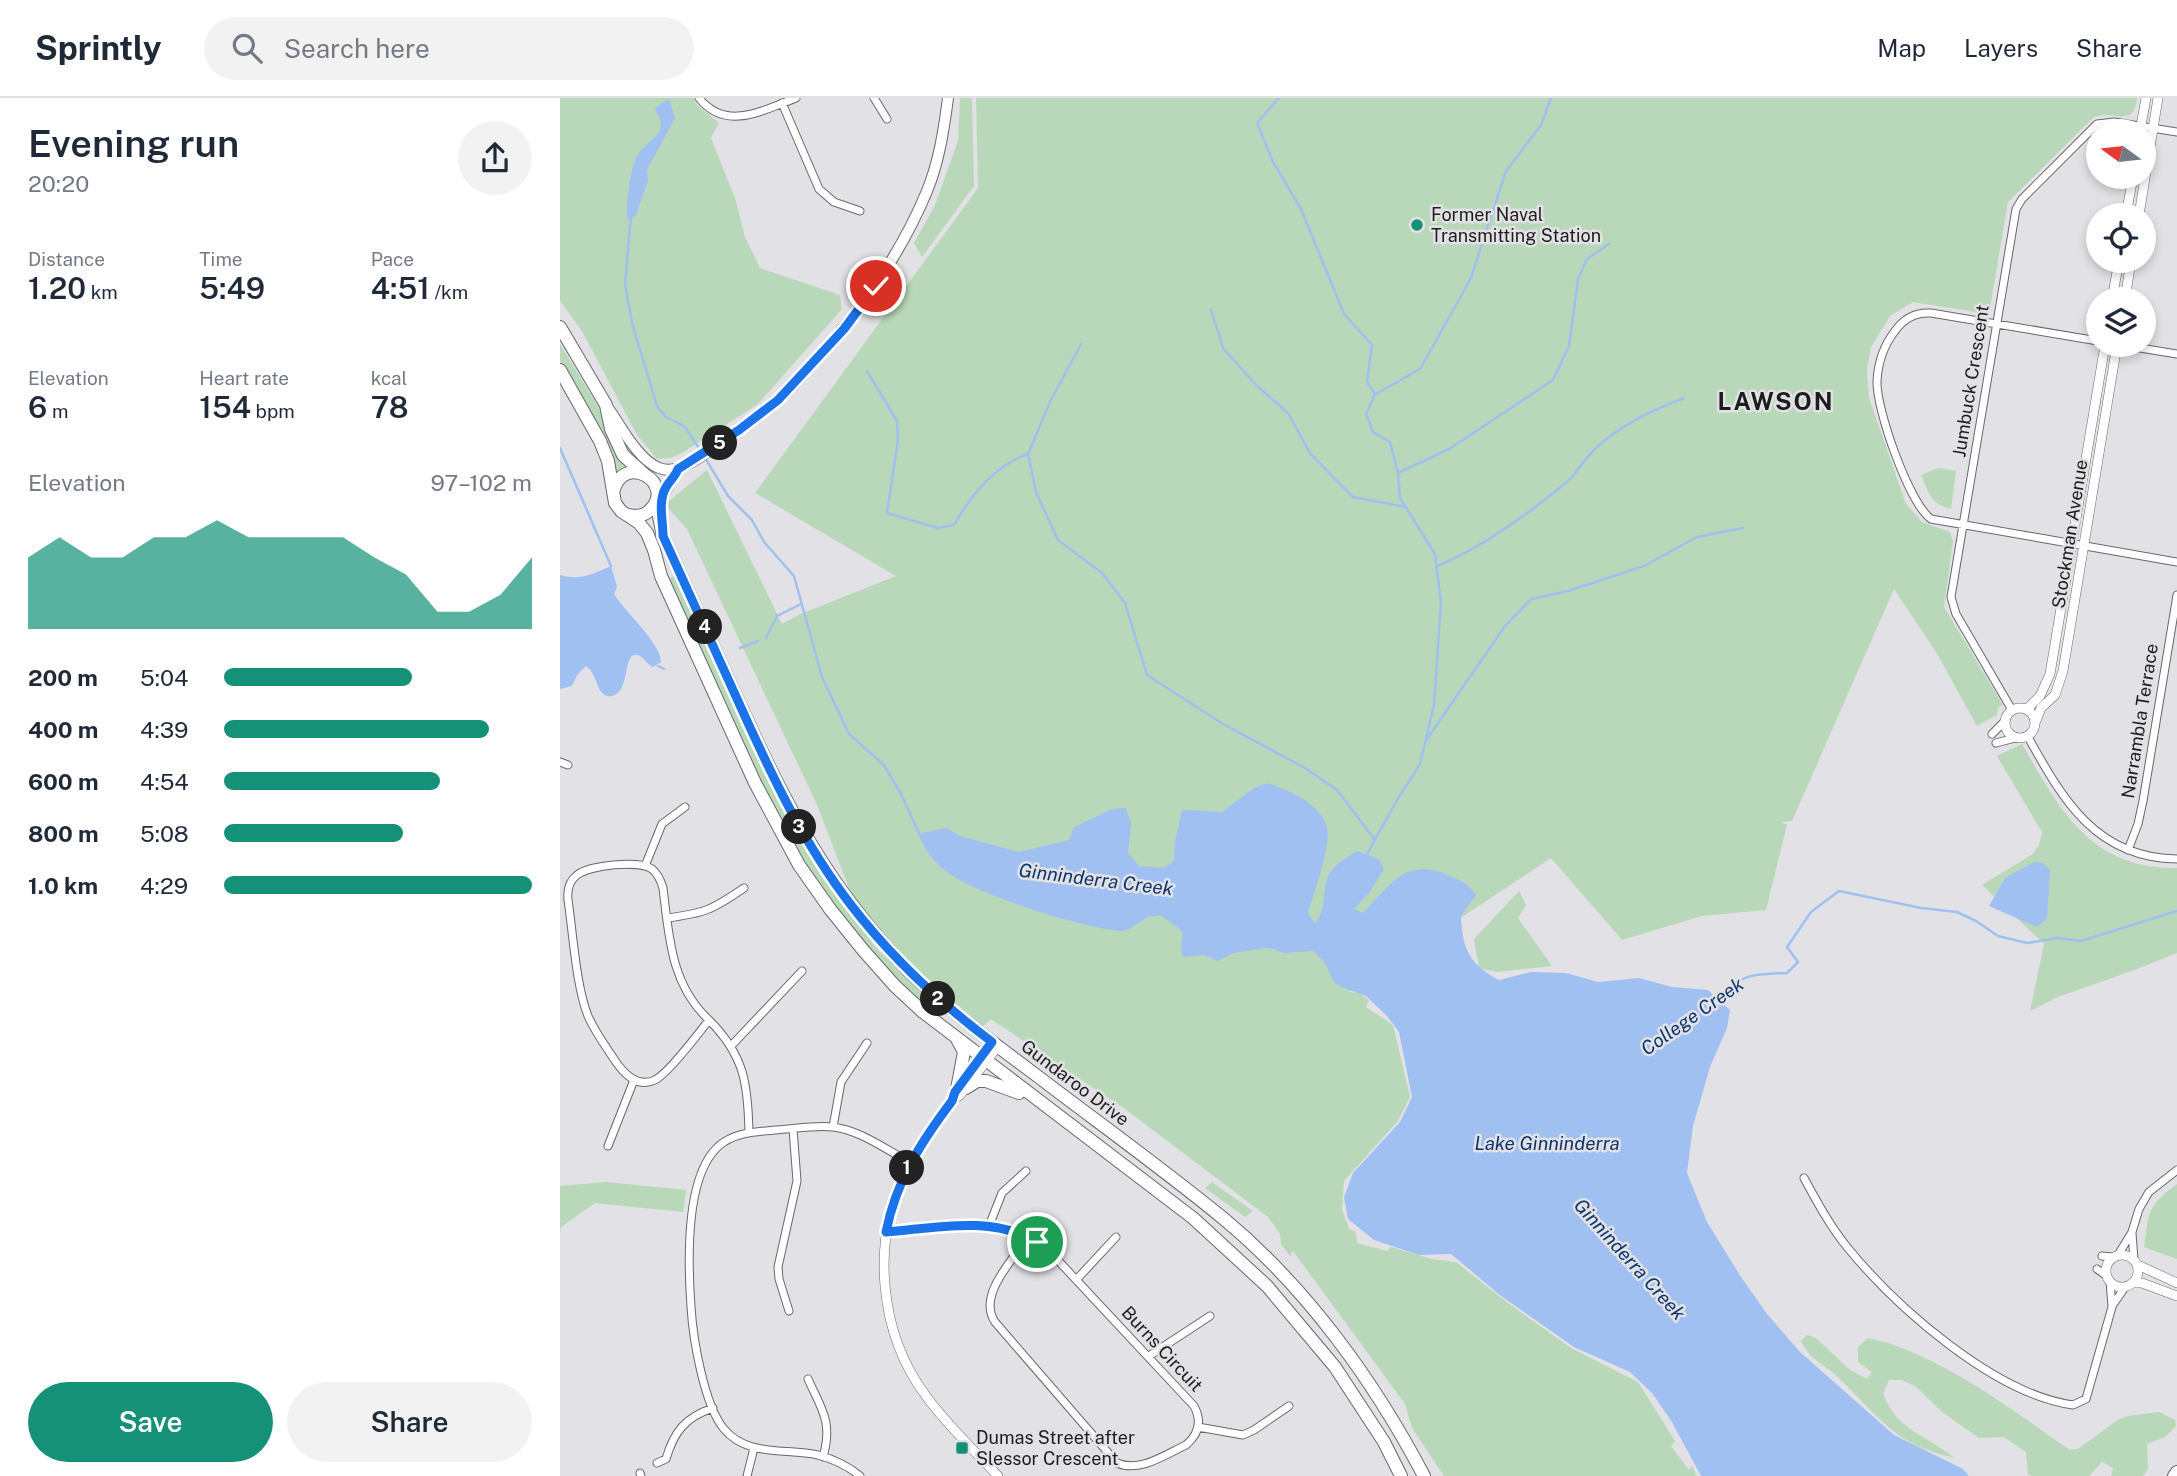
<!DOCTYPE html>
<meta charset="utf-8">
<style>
:root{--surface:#fff;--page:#f2f2f3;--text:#1f2937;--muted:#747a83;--line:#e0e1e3;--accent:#149177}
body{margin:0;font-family:"Public Sans",sans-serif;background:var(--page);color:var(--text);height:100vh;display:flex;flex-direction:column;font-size:26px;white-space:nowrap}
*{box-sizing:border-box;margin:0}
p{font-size:23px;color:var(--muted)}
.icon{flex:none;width:38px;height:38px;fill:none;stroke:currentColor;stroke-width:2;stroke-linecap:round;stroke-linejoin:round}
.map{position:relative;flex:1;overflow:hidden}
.side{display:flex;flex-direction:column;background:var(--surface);width:560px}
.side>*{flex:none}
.needle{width:46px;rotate:285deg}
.buttons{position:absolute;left:1526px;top:21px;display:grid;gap:14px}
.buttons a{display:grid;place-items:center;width:70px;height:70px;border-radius:50%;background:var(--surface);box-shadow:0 4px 10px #0003;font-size:35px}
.pin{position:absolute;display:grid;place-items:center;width:60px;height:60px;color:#fff;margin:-30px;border:4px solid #fff;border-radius:50%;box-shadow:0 2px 7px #0007}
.km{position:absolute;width:35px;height:35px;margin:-18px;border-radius:50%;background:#222;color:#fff;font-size:19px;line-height:35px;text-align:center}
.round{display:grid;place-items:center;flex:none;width:74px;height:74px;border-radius:37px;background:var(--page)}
.head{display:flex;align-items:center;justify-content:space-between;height:119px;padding:0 28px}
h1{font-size:38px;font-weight:600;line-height:52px}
.figures{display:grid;grid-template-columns:repeat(3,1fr);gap:10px;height:119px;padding:7px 28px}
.figures div{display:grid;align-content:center}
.figures b{font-size:30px;font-weight:600}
.figures small{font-size:19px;font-weight:400}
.figures p{font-size:19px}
.chart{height:196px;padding:14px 28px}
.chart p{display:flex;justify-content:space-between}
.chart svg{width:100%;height:126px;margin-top:7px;fill:var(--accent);opacity:.7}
.primary-button{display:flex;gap:14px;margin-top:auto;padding:14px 28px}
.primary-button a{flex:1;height:80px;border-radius:42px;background:var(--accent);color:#fff;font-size:28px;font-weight:600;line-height:80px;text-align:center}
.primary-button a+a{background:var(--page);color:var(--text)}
ul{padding:0 28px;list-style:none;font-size:23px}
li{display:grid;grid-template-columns:112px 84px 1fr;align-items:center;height:52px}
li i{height:18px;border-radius:9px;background:var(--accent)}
header{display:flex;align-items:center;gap:42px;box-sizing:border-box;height:98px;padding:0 35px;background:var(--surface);border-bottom:2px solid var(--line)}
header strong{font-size:33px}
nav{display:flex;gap:38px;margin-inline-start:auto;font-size:24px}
.search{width:490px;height:63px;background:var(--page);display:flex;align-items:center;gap:18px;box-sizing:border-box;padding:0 24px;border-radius:38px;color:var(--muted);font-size:26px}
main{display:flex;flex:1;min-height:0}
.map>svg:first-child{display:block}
</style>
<header>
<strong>Sprintly</strong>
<div class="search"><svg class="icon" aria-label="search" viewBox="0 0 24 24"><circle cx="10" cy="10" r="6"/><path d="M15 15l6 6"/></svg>Search here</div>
<nav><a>Map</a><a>Layers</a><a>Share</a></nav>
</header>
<main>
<section class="side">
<div class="head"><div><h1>Evening run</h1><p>20:20</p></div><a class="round"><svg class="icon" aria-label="share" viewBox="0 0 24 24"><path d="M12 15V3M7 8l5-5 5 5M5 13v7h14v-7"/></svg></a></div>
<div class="figures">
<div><p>Distance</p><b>1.20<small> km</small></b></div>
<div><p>Time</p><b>5:49</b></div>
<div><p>Pace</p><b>4:51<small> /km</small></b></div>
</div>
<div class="figures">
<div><p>Elevation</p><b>6<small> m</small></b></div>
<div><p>Heart rate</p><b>154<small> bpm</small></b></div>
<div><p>kcal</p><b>78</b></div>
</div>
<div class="chart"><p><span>Elevation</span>97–102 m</p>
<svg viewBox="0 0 160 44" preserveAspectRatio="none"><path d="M0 44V19L10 12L20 19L30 19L40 12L50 12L60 6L70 12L80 12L90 12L100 12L110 19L120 25L130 38L140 38L150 32L160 19V44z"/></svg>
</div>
<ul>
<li><b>200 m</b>5:04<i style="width:61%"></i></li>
<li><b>400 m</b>4:39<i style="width:86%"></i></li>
<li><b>600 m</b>4:54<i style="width:70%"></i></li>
<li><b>800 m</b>5:08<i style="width:58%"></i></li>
<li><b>1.0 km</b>4:29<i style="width:100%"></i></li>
</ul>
<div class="primary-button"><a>Save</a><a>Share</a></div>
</section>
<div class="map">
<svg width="1617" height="1378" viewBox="0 0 1617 1378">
<rect width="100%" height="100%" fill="#e2e1e5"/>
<path fill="#b9d8b9" d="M0,0H133L137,7L159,25L151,40L175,100L185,139L200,170L280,197L282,211L198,306L122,355L111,360L97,361L77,337L22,233L0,203Z
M400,0H412L414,88L362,159L354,145L375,107L398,43Z
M416,0H1577C1575,30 1553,12 1534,19L1448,104L1430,210L1422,215L1353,204L1330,218L1311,249L1307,271L1309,300L1346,406L1362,424L1390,434L1393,443L1384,509L1443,607L1438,609L1437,617L1417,628L1376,554L1334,491L1232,723L1221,724L1227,727L1206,812L1142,818L1062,842L991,760L789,894L799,895L809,902L806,909L833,927L850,999L838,1023L784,1083L782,1111L789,1131L796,1134L797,1145L827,1153L831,1149L872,1161L896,1164L948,1205L1011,1250L1078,1284L1115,1343L1111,1348L1129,1372L1132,1368L1137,1378H884L852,1330L845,1306L733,1153L730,1158L721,1146L720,1136L708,1119L565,1011L431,921L423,928L362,876L336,849L291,796L258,709L127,431L108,410V404L147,372L222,526L238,517L336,478L195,395L418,90Z
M0,246L39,310L66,368L56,374L51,358L20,296L0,263Z
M1378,370L1396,373L1391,411C1370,406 1369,395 1361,377Z
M115,478L143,535L297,821L315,849L376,910L372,915L342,886L293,834L243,765L207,700L108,481Z
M1462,646C1500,712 1530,771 1617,770V855L1577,871L1498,899L1470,913L1484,846L1422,787L1473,756L1479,747L1482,734L1437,658Z
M959,793L966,807L958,820L992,868L937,874L919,870L914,841Z
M46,1084L126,1092L123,1114L35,1105L1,1129L0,1137V1088Z
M652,1084L693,1113L685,1119L645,1090Z
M1617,1086V1161L1584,1149C1589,1114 1587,1108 1617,1086Z
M1247,1237L1256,1240L1290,1272L1307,1281L1312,1274L1298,1264V1249L1308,1240C1377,1254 1452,1312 1510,1352L1518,1351L1559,1321L1568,1318L1599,1314L1615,1322L1616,1328L1605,1339L1587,1346L1588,1371L1583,1378H1551L1553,1370L1542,1364L1529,1378H1472L1468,1376L1466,1354L1444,1339L1419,1340L1382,1314L1355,1288L1341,1282H1329L1323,1296C1339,1335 1365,1335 1394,1360C1383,1357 1372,1354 1362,1350C1328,1336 1305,1305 1279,1280C1266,1268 1248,1260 1241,1243Z"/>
<path fill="#a0c0f1" d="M109,1L115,20L87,72L88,83L75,119L67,121C66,107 70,72 76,60C85,40 114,38 94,10Z
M51,468L57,489L54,496C65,514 101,545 101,564L93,569C88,567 85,561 80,558C61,549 72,594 52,598C36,601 38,575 26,568L17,577L12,588L0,591V477C21,483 32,476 51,468Z
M707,685C728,692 760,705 767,729C772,745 753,798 748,815L755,825C767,812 762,794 768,778C773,767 788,758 797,753L819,761L824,771L809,795L794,811L803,815C830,787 847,757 890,778C902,783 909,786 916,797L901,818C902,851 910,867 939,882L971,874L1006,875L1038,884L1079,880L1112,889L1148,892L1170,912L1167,930L1150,969L1133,1028L1127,1075L1147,1124L1179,1176L1207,1216L1240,1254L1334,1337L1403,1371L1409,1378H1141L1112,1324L1092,1295L1070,1274L1014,1249L941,1198L891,1156L859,1157L814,1142L788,1121L784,1099L793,1075L840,1024L852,999L839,934L827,918L806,898L781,889L773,883L765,865L753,853L723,855L713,851L706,850L673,855L658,863L644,857L623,859C619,850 623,843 622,833L600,817C595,818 589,818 585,821C577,825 571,833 561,833C523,830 417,797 387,774C373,764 365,752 358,736L386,730L400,738L459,754L509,742L514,729L552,711L566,710L571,726L568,755L579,768L604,770L614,763L615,743L622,712L662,714L694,690Z
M1474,764L1483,765L1490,772L1487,821L1477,829L1429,808L1445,780Z"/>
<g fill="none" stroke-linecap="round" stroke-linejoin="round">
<path stroke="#a0c0f1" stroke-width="2.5" d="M719,0L697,25L713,64L741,111L784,216L812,247L807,284L815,296L806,316L813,334L830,344L838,375L840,400L875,456L881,505L874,607L860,666L837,702L806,758
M71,117L65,186L72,225L97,308L106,319L124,328L141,353
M651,211L663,250L696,287L728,315L750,355L773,379L793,399L846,409
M521,246L490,304L468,356L476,394L498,442L542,475L565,505L587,577L663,626L745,670L777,692L815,742
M307,273L337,323L338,342L327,415L378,430L394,427C411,397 435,367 468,356
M816,296L860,271L881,234L911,180L946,73L981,27L991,0
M0,350L51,468
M144,358L168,398L192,422L204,444L234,478L262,579L289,636L324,667L341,696L360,737
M838,375L889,351L993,282L1009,248L1018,181L1027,161L1049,146
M878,468C922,449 971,414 1008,383C1018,373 1025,360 1036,350C1062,326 1091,313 1124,300
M206,540L217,518L241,506
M180,550L198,543
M98,568L104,571
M867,641L945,528L971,501L1008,493L1084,468L1137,439L1183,430
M1153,901C1186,877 1185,876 1227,875L1238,864L1227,849L1251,814L1279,793L1361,810L1397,814L1416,823L1438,838L1467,845L1498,840L1521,843L1617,813"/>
<g stroke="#68676b" stroke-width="9">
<path id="minor" d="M139,0C166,34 203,12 236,0
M314,0L327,21
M222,5L259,91L274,104L300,113
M1538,243L1371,215C1355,214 1344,220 1335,233C1324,247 1318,265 1317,283C1316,311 1349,405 1371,421L1617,464
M1562,247L1617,256
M1452,612L1396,516L1391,499L1456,111L1462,101L1537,26L1554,24L1617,34
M1432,636L1445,623
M1468,639C1503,702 1536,760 1617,761
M1436,645L1455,640
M0,664L8,667
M1568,752L1578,726L1583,703L1617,497
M85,768L102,726L125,709
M107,820C145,815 152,812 184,790
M149,922C111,887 109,839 103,790C101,783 98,776 92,771C79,762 29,767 17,777C9,783 7,792 8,802C13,835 16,888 28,918C35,934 46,949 56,964C65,977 78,990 95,982C109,975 138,936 149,922C185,958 188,987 189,1035
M171,948L242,873
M273,1029L281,984L307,945
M48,1048L74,982
M1244,1080C1257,1104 1270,1128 1287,1149C1336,1209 1434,1296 1513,1307L1526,1301L1552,1209L1550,1183
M429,1128L442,1095L466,1073
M326,1134C374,1130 423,1120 468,1139C453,1162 417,1197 435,1224L557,1365C580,1375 606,1356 626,1347C639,1336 642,1323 634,1308L492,1156L468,1139
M1572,1135L1574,1162
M1558,1157L1572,1134L1579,1111L1589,1094L1617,1072
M1542,1158L1553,1159
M1537,1171L1547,1178
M517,1181L556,1139
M1552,1208L1566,1188
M229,1213L219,1181L218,1169L237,1083L233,1031
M589,1258L650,1218
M248,1281C262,1312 273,1324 263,1359
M638,1329L683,1337L694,1332L729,1308
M97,1365L106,1361C114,1333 126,1319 153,1310
M80,1375L81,1378
M187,1378L194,1350
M300,1378C288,1368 273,1361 258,1357C226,1350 187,1359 164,1331C144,1307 133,1241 131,1209C128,1166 124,1070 164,1044C179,1034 197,1034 215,1032C234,1031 254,1027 273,1029C300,1032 326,1052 350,1064"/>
</g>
<g stroke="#68676b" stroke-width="10">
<path id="tertiary" d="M1580,33L1586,0
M1566,117L1573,79
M1579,117L1598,0
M1552,201L1559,163
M1565,201L1571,163
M1445 625a15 15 0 1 1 30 0a15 15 0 1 1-30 0Z
M1467,611L1480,598L1490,576L1545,247
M1476,623L1481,610L1495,597L1503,573L1557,247
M438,948L400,997L392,1003C375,1026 357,1048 345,1074C311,1145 319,1235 366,1298C387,1327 414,1352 438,1378
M399,989L432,944
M1546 1173a16 16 0 1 1 32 0a16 16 0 1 1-32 0Z
M1578,1167L1617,1185
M1572,1185H1582L1617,1198"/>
</g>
<g stroke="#68676b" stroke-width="12">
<path id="secondary" d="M48,310C61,328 78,362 99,370C120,378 145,355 161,344C180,331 199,318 216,304C230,292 241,278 253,265C300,214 340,158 367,93C379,64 384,31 388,0
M101,409C102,392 112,385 118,371"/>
</g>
<g stroke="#68676b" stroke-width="14">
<path id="primary" d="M0,229L46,307L51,331L63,357L84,376
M0,272L40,343L48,363L55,405L61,413L79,425L87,435L94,452L101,478L195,685L239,767L270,811L303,852L335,888L363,914L633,1120L707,1188L775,1269L824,1344L841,1378
M53,394C64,352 117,386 90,412C84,418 77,419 69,417
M96,404L103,438C127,491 151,543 175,596C224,703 264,786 348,872C386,910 429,942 472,974C536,1023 602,1070 664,1121C747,1190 814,1283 864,1378
M406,990L417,983H426L459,995
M397,991L404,954L397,941
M1614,1378L1617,1374"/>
</g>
<use href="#minor" stroke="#fff" stroke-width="7"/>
<use href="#tertiary" stroke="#fff" stroke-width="9"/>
<use href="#secondary" stroke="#fff" stroke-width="10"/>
<use href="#primary" stroke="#fff" stroke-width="12"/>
</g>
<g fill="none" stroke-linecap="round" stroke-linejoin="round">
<g stroke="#fff" stroke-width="14">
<path id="route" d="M316,188L284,231L218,302L179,332L118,371C115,379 109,383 105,391C98,405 103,423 103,438C128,493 153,548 178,603C210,674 243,745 291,807C331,859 379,904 432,944L395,994L392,1003C361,1044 336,1083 326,1134C376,1130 431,1117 477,1144"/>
</g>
<use href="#route" stroke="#1a73e8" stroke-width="9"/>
</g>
<g fill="#149177" stroke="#e2e1e5" stroke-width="2.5">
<circle cx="857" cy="127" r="7"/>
<rect x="395" y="1343" width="14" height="14" rx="3.5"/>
</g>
<g text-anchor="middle" stroke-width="5" stroke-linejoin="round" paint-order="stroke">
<g font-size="18" fill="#1d1d1e" stroke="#e2e1e5" text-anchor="start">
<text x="871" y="123">Former Naval<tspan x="871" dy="21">Transmitting Station</tspan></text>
<text x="416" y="1346">Dumas Street after<tspan x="416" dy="21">Slessor Crescent</tspan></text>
</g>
<g font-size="18" fill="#1d1d1e" stroke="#e2e1e5">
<text transform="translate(1411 283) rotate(-81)" y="6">Jumbuck Crescent</text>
<text transform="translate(1510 436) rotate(-81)" y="6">Stockman Avenue</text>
<text transform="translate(1580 623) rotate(-81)" y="6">Narrambla Terrace</text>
<text transform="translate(515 985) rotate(37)" y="6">Gundaroo Drive</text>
<text transform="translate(602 1251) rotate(47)" y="6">Burns Circuit</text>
</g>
<g font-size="19" font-style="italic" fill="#0d356d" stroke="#e2e1e5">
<text transform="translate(536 781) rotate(7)" y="7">Ginninderra Creek</text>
<text transform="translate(1132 918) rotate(-35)" y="7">College Creek</text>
<text x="987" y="1052">Lake Ginninderra</text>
<text transform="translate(1070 1161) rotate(48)" y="7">Ginninderra Creek</text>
</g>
<g font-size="24" font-weight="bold" letter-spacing="2" fill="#1d1d1e" stroke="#e2e1e5">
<text x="1216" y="312">LAWSON</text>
</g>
</g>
</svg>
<div class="buttons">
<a><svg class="needle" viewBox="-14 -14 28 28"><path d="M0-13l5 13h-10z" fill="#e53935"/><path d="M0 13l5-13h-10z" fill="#747a83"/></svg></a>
<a><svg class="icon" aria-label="locate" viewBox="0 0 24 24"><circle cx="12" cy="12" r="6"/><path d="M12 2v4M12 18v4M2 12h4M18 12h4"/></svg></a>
<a><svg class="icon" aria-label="layers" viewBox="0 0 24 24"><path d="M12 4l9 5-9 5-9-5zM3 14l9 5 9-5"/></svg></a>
</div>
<div class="pin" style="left:477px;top:1144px;background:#1e9e55"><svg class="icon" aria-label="arrive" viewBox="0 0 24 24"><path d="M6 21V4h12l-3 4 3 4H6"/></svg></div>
<div class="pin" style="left:316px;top:188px;background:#d93025"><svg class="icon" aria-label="check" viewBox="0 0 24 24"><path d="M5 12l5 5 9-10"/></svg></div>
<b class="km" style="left:347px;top:1070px">1</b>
<b class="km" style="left:378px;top:901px">2</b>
<b class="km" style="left:239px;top:729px">3</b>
<b class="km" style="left:145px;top:529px">4</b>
<b class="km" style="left:160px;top:345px">5</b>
</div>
</main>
